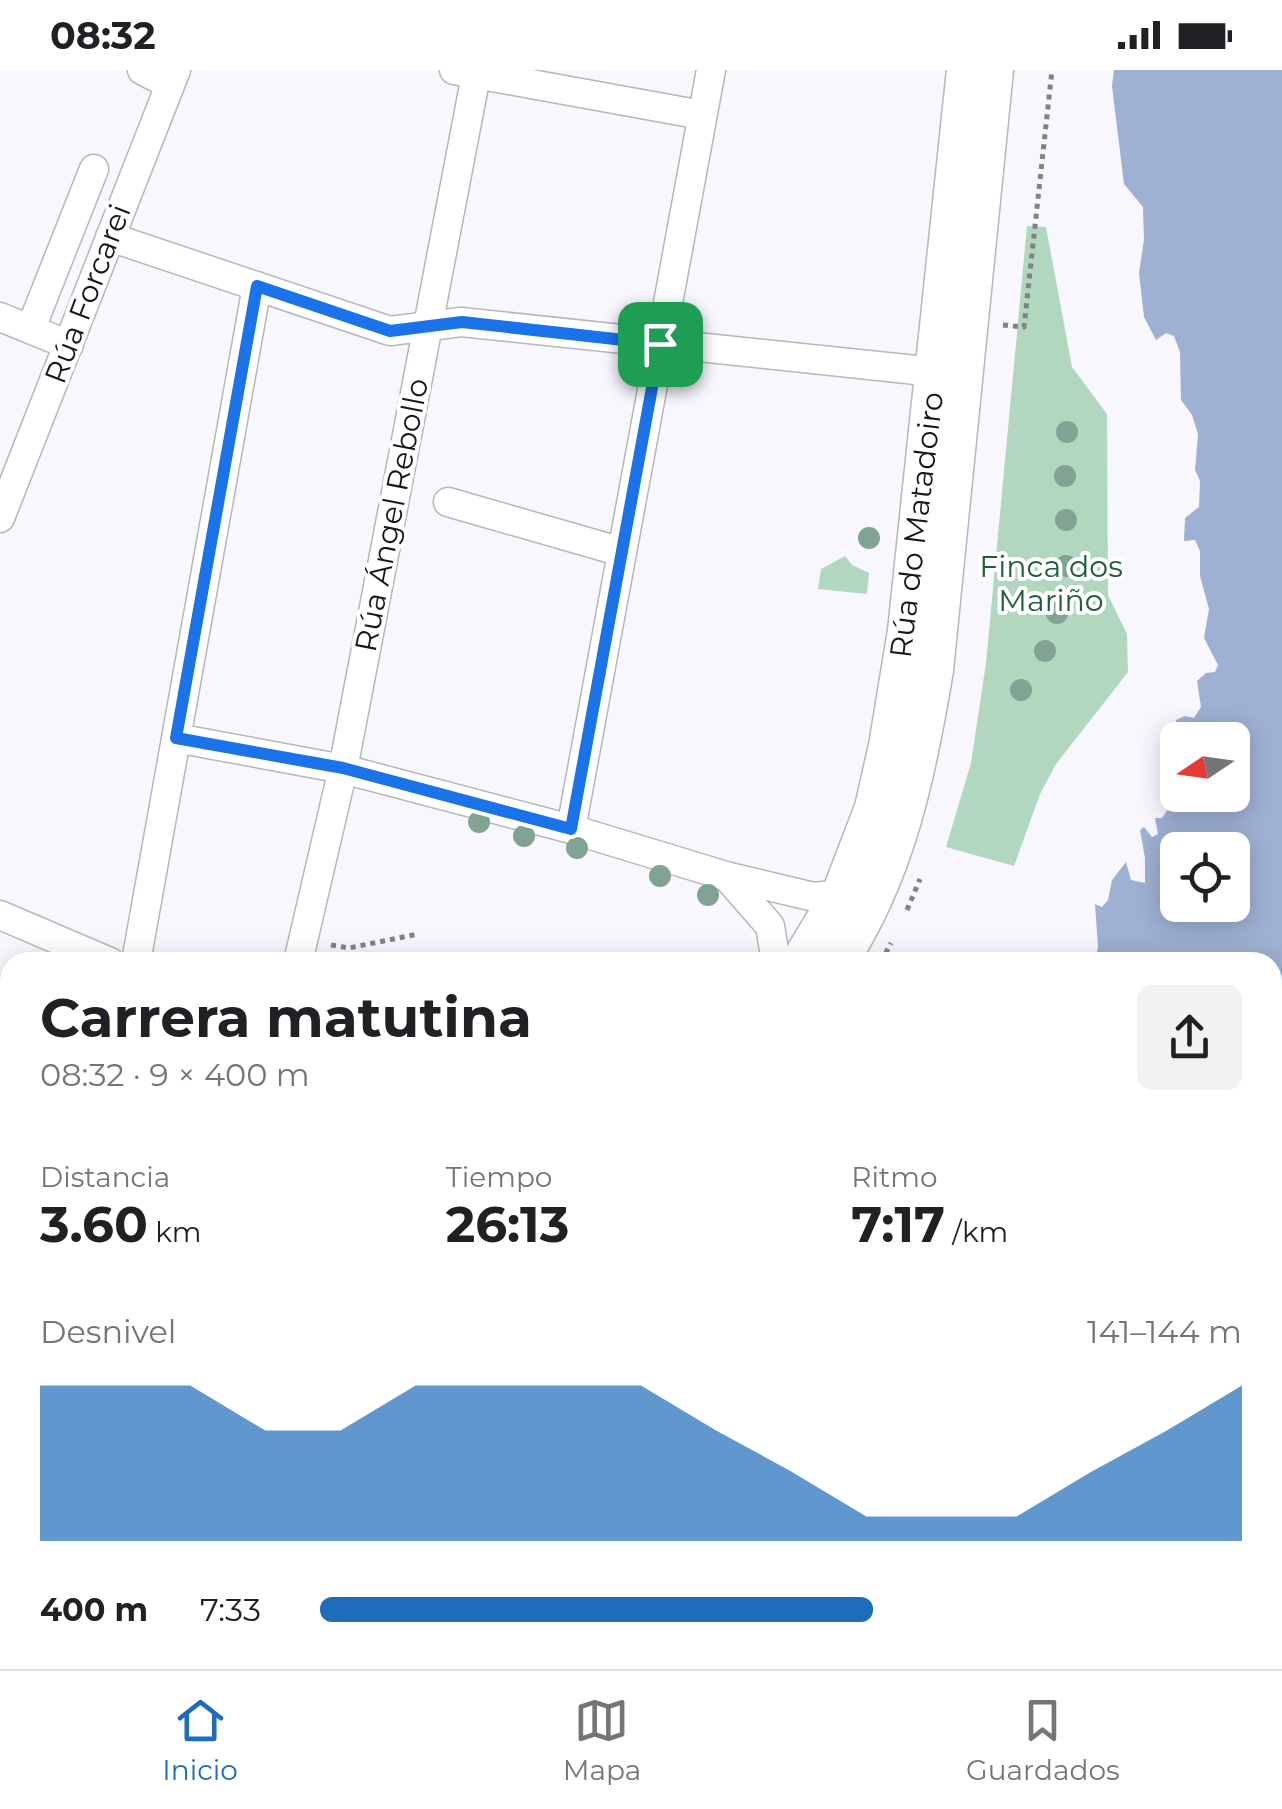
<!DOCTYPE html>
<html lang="es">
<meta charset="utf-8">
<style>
:root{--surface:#fff;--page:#f2f2f2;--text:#202124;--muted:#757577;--line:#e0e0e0;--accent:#1f6cbb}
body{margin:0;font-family:Montserrat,sans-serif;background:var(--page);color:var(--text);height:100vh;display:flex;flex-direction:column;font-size:38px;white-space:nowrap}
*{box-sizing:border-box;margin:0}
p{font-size:32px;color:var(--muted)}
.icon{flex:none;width:55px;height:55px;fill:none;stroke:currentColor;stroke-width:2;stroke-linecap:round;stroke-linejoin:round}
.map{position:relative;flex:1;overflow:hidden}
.side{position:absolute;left:0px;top:882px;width:1282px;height:718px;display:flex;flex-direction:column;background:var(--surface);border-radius:30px 30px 0 0;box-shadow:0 5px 25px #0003}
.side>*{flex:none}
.needle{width:65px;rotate:257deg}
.fabs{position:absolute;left:1160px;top:652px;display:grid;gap:20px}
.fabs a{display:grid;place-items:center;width:90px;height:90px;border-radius:15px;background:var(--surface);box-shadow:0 5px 25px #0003;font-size:50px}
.pin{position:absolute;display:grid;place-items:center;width:85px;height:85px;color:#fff;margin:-42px;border-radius:20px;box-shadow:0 5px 15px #0006}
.round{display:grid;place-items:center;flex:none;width:105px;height:105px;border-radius:15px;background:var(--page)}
.overview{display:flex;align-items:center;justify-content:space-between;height:170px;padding:0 40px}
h1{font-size:55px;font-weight:700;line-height:75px}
.metrics{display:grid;grid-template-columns:repeat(3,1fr);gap:15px;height:170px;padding:10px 40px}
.metrics div{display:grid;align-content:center}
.metrics b{font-size:50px;font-weight:700}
.metrics small{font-size:28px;font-weight:400}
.metrics p{font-size:28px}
.chart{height:280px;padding:20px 40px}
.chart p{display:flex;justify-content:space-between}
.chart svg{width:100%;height:180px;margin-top:10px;fill:var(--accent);opacity:.7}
ul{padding:0 40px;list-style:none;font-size:32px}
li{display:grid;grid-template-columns:160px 120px 1fr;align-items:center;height:75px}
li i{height:25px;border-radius:12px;background:var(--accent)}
.status{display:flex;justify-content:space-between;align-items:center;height:70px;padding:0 50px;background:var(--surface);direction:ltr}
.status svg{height:28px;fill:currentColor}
.dock{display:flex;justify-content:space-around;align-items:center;height:140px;border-top:2px solid var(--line);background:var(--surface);font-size:28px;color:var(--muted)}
.dock a{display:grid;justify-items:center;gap:5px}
.dock .active{color:var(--accent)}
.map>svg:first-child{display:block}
</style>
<div class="status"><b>08:32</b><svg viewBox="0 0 49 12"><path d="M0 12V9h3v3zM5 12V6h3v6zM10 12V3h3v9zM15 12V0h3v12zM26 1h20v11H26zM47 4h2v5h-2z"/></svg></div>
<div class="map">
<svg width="1282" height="1599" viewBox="0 0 1282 1599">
<rect width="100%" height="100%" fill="#f7f7fd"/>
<path fill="#b1d7bf" d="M1027,156L1046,157L1072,297L1107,344L1108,525L1127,564L1128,602L1056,694L1040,724L1014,796L946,777L971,693L986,593Z
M845,486L852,495L869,503L867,524L818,519L821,499Z"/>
<path fill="#9eb0d3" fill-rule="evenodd" d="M1114,0H1282V1599H21L30,1590H1272V892H1095L1098,877L1095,834L1102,837L1108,830L1112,810L1126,792L1131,810L1145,813V788L1140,760L1144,757L1152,767L1158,764L1155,748H1162L1171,735L1164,706L1168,698L1169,685L1177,680L1178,725H1232V670H1178L1176,650L1185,646L1194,648L1201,637L1197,611L1206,603L1215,602L1218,595L1204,568L1209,539L1200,506V481L1195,470L1184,471L1185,448L1199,437L1200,411L1195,400L1198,364L1192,345L1181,330L1180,282L1174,266L1166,263L1156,270L1144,247L1139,203L1144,170L1143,137L1124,114L1112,16ZM1178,780H1232V835H1178Z"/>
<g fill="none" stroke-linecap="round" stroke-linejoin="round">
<g stroke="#b6b6bb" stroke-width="31">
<path id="minor" d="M142,0L170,15
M454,0L702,45
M110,167L390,261L461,252L935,302
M0,247L69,275
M31,258L94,99
M448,432L622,482
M0,448L176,0
M176,668L343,699L571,759L726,806L814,827L841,824
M571,759L711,0
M727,807L770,856L776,892
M0,845L110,892
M136,892L257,216
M298,892L343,699L477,0
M0,1051L10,1055
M0,1217L10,1221
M0,1354L10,1357
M0,1379L10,1378"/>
</g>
<g stroke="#b6b6bb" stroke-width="41">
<path id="major" d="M800,892L841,824L874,738L888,676L907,561L966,0
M838,892C896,805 917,702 934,600L994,0
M0,1429L10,1427
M0,1460L10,1458"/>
</g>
<path stroke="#828286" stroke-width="5" stroke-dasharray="5 5" stroke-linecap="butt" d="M1003,255L1024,257L1052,0
M907,840L920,809
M331,875L349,878L418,864
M881,892L891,873"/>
<use href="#minor" stroke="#fff" stroke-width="28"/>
<use href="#major" stroke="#fff" stroke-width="38"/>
</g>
<g fill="#80a393">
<circle cx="1067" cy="362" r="11"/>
<circle cx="1065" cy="406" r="11"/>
<circle cx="1066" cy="450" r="11"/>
<circle cx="869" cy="468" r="11"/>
<circle cx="1066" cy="496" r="11"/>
<circle cx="1057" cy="543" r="11"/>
<circle cx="1045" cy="581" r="11"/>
<circle cx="1021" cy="620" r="11"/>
<circle cx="479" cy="752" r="11"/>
<circle cx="524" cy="766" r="11"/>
<circle cx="577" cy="778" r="11"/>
<circle cx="660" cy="806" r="11"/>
<circle cx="708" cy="825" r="11"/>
</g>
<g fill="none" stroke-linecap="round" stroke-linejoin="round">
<g stroke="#fff" stroke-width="20">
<path id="route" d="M257,216L390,261L462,252L660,274L571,759L343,698L176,668Z"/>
</g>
<use href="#route" stroke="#1a73e8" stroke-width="12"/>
</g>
<g text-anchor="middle" stroke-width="8" stroke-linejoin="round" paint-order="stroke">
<g font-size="30" fill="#171719" stroke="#fff">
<text transform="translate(88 224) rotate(-69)" y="10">Rúa Forcarei</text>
<text transform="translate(392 445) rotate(-79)" y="10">Rúa Ángel Rebollo</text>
<text transform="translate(917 455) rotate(-83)" y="10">Rúa do Matadoiro</text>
</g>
<g font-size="30" fill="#1f5e3d" stroke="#fff">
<text x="1051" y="507">Finca dos<tspan x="1051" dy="34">Mariño</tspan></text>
</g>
</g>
</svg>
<div class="fabs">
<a><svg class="needle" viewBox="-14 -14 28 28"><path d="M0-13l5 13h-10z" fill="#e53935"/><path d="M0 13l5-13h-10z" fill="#757577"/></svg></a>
<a><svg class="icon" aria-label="locate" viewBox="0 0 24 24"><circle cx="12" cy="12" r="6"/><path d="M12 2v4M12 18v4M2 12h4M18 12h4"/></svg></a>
</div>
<div class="pin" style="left:660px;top:274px;background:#1e9e55"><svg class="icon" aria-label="arrive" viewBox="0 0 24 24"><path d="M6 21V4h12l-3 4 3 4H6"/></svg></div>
<section class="side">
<div class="overview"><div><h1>Carrera matutina</h1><p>08:32 · 9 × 400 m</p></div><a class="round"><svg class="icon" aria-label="share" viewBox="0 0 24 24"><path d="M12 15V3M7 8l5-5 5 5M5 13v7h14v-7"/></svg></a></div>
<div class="metrics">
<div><p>Distancia</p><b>3.60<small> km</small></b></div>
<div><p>Tiempo</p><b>26:13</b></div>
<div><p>Ritmo</p><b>7:17<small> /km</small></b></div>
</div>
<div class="chart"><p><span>Desnivel</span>141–144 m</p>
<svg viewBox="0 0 160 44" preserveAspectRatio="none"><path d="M0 44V6L10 6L20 6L30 17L40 17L50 6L60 6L70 6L80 6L90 17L100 27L110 38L120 38L130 38L140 27L150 17L160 6V44z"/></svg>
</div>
<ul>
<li><b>400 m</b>7:33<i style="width:60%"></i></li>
</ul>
</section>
</div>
<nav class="dock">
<a class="active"><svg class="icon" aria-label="home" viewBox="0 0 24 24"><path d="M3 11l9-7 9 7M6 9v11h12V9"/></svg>Inicio</a>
<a><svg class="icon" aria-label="map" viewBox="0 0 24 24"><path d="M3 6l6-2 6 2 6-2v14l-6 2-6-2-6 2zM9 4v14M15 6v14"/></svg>Mapa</a>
<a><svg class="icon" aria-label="saved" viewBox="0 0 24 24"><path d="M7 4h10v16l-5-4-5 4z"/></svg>Guardados</a>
</nav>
